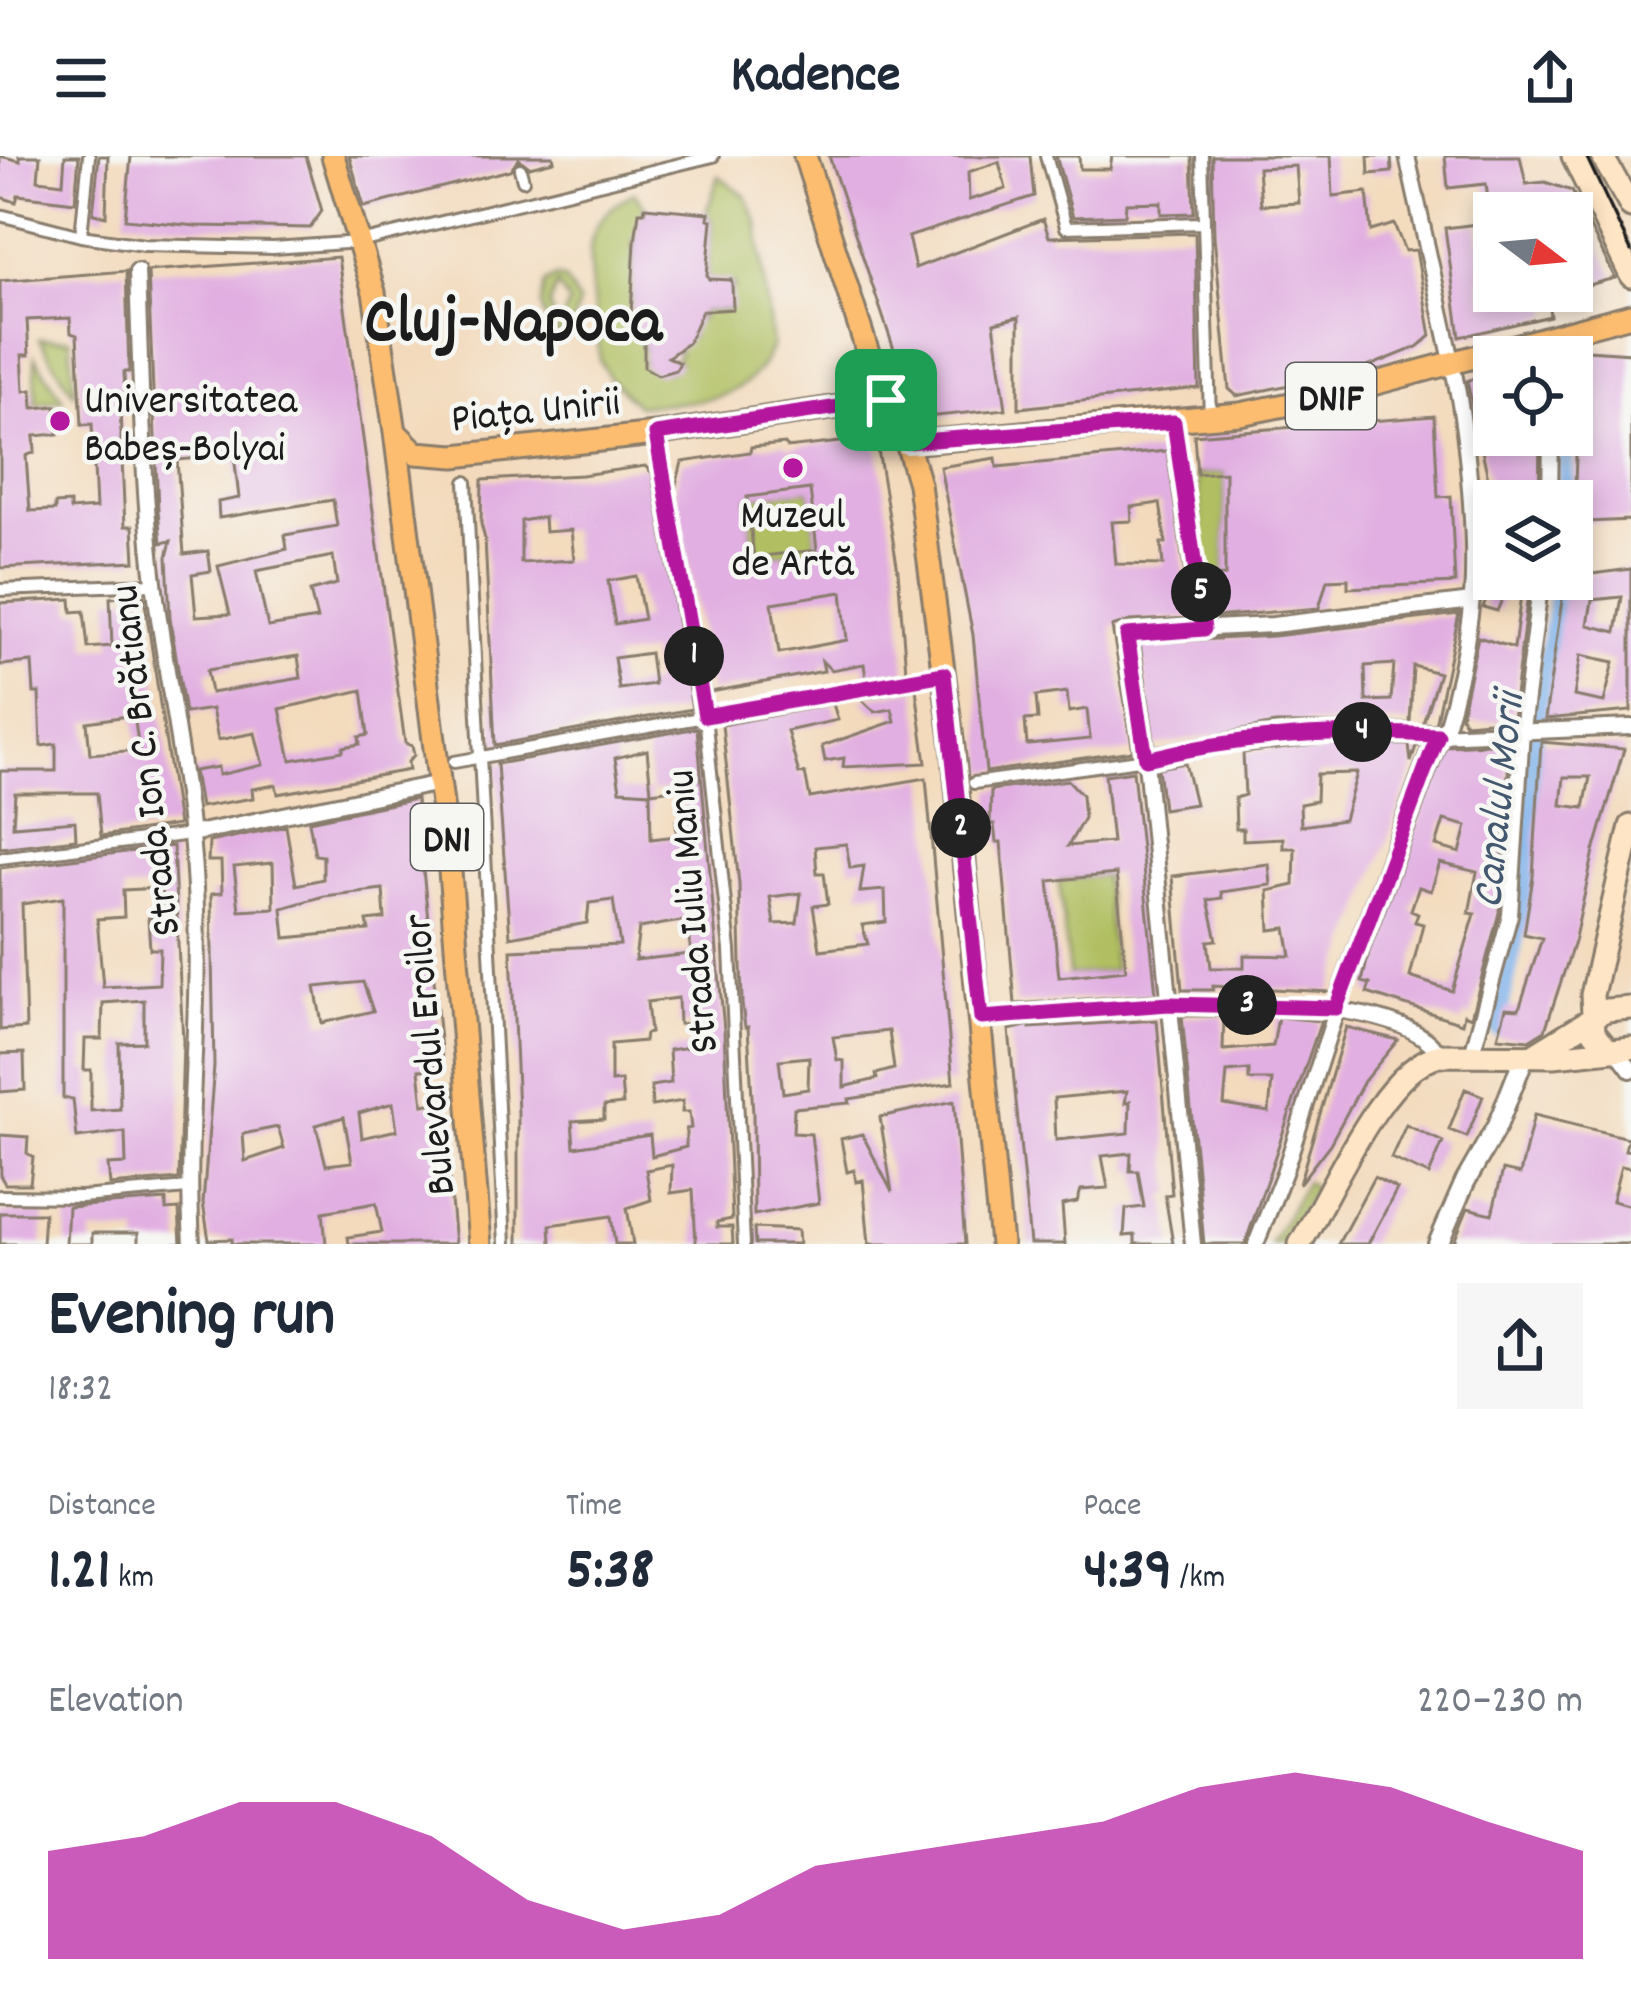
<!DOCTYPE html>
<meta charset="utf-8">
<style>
:root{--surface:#fff;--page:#f6f6f7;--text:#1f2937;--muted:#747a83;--accent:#b5179e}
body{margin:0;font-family:Dekko,sans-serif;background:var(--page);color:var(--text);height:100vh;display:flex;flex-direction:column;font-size:45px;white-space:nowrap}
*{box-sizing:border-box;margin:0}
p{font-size:39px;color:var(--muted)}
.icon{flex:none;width:66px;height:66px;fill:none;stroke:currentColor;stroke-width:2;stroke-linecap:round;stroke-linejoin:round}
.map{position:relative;height:1088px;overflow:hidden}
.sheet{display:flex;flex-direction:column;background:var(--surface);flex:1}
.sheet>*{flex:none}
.needle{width:78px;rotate:106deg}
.controls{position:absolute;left:1473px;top:36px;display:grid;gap:24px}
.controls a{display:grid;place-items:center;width:120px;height:120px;border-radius:0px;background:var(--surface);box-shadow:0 6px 18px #0003;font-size:60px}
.pin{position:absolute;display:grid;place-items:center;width:102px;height:102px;color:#fff;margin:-51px;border-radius:24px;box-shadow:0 6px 18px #0006}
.km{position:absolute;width:60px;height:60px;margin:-30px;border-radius:50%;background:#222;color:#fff;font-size:33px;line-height:60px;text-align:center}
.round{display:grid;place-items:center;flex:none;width:126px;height:126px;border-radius:0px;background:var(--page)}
.summary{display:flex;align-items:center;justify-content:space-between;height:204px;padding:0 48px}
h1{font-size:66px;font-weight:800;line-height:90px}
.figures{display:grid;grid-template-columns:repeat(3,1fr);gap:18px;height:204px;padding:12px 48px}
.figures div{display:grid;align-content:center}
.figures b{font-size:60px;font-weight:800}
.figures small{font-size:33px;font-weight:400}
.figures p{font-size:33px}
.chart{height:336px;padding:24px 48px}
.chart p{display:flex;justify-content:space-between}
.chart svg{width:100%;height:216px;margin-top:12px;fill:var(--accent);opacity:.7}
header{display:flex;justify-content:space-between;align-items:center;height:156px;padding:0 48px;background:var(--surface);font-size:54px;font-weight:800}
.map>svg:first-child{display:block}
</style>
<header><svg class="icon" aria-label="menu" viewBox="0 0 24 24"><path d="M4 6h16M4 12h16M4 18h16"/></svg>Kadence<svg class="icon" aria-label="share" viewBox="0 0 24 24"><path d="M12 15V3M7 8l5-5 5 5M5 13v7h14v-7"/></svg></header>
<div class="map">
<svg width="1631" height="1088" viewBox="0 0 1631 1088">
<rect width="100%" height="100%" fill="#f6f6f2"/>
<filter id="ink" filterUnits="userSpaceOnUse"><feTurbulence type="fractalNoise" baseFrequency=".00833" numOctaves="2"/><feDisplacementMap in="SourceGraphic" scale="24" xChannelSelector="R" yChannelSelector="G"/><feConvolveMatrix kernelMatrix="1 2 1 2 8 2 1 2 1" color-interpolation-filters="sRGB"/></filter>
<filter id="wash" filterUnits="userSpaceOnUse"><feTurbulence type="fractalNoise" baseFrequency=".004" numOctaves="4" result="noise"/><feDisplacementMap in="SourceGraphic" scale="48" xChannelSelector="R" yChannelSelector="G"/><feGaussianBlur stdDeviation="2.7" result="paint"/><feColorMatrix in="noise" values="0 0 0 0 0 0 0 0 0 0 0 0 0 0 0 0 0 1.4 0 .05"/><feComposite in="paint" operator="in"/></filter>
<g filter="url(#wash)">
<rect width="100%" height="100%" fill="#f3dabc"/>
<path fill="#b1bf62" stroke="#666e3f" stroke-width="3" fill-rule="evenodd" d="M719,20L746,40L758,69L772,190C748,251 693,244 637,250L610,222L600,205C598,176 587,112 591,87C595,62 615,48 634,36L645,51L639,81L633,84L635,140L631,141L635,144L631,157L636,158L639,184L643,182L644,194L648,195L644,207L669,216L679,207L675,204L679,196L675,194L691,181L692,170L701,163L702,155L728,154L730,133H734V128L709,124L707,119L712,64L706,57Z
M556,121L565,124L579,147L570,175L563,179L549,174L541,150L545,128ZM557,128L569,147L560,171L555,168L549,149Z
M39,183H70L75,239Z
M35,201L63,243L36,248Z
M1225,316V420L1205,421L1197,318Z
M810,333L817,394L754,401L747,341Z
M1104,719L1114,815L1069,820L1059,724Z
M1306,1026L1315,1031L1280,1088H1270Z"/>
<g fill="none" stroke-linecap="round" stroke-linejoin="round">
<path stroke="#7db0ea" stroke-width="16" d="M1558,196V201
M1565,279L1566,345
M1497,872L1524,745L1534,587L1559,423"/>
</g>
<g id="blocks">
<path fill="#e1afe1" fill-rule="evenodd" d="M0,0L20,5L19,0H40L38,24L63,27L65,0H79L75,46L18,39L16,46L0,41Z
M99,0H108L106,60L93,58Z
M131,0H306L322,55L310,72L196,70L125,63Z
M349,0H553L554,5L529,11L519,3L510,14L364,51Z
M829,0H1030L1034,40L908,81L915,112L1043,63L1049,81L1195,77L1199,232L1019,252V161L994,167L1006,253L917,262ZM999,6L1006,33L969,44L968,16Z
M1056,0H1079L1080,13H1110L1112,0H1192L1194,57L1161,58V46L1126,47L1125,59L1073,61Z
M1212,0H1331L1333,40L1367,36L1371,75L1394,68L1405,95L1416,94L1431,180L1417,191L1360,214L1237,240L1229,233L1214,80ZM1296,10L1299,47L1261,49L1258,12Z
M1368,0H1391L1392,16L1369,18Z
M1445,0H1520L1526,28L1545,26L1572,35L1615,122L1573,133L1572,57L1549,54L1510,57L1508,43L1488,44L1486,28L1448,32Z
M645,51L709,57L708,63L712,64L707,119L709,123L731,124L732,128L733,153L702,155L688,187L668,201L680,207L676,214L658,219L644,211V188L636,182L631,158L635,85L639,56H644Z
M1477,68L1482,90L1494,88V120L1480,122L1485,147L1519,141L1518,135H1547L1550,160L1460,181L1445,72Z
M338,101L405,587L412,590L414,599L408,606L409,614L278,638L276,629L252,633L253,642L200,651L194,615L218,611L219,619L263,609L255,577L218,584L212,553L185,557L170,462L167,401L171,385L161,387L158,354L148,115ZM234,299L239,342L218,346L219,362L333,344L337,370L285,379L287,393L218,410L230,458L196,460L192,418L211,415L208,395L184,398L177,304ZM333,400L337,428L310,435L317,463L268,471L256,415ZM298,500L301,522L211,537L207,514ZM362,534L368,579L359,581L360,588L343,591V595L291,604L280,553Z
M126,115L129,216H124L125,242H120L121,283L125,370H133L135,405L0,412V125ZM70,162L71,177L77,179L82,269L92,268L96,352L70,354V347L55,348V354L30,355L26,300L35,296L34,280L58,278L56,250L33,252L32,234L24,235L22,199H29L27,164Z
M1572,193L1631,197V364L1587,366L1584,419L1631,413V555L1545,563L1565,423H1572L1576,300ZM1622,441L1616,476L1588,469L1592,444ZM1581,499L1614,506L1604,546L1574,540Z
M1494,214V279H1540L1539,345H1493L1467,225Z
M1434,260L1438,341L1451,340L1455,427L1348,432V423L1327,424L1319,452L1214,461L1208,421L1225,420V316L1197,318L1194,279Z
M876,282L898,415L906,515L866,522L864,508L831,514L822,505L824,515L711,536L675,334L682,306L750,296L751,291L785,288L787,292ZM810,333L817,394L754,401L747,341ZM842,436L847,484L779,497L772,447Z
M1167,295L1191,462L1130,465L1112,471L1133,595L986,616L973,479L940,311L996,302L997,311ZM1160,347L1166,387H1161L1163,409L1116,408L1112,366L1132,365L1131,351ZM1067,536L1069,556L1087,553L1090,583L1027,589L1025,564L1038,563L1036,540Z
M645,310L652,317L692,553L495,589L485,383L481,368L482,324L582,319ZM544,361L545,376L571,374L574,404L521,407V365ZM636,420L644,463L615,468L608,425ZM650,497L654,528L619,533L614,502Z
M1494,423H1511L1497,455L1483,451Z
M1523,423H1530L1512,563L1465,567L1461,560L1478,481L1514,492Z
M137,440H144L178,669L101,680L97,637H15L13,670L75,665L76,683L0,692V615H56V588L41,590L39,537H34L32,506L0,509V447L71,443L72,456L84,455L88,492L112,490L110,442ZM134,559L139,594L90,598L87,566Z
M1459,458L1435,568L1423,567L1439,517L1413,510L1410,567L1275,568L1155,590L1140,487L1274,480ZM1394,508L1391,544L1366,545L1365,510Z
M916,533L926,607L843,611L844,602L825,605L822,590L895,565L892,553L875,556L861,543Z
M833,548L838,564L787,575L799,618L805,617L810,642L926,622L953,927L849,943L850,947L794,952L793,977L811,978L819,1047L754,1059L753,958L748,871H745L742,848L739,728L722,569ZM846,688L850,712L864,710L860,736L885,734L886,766L862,769L868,788L820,794L813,750L828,748L824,717H817L815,691ZM801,737L797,767L774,768L770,741ZM889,875L894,913L876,918L877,923L844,931V905L837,904L833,881ZM809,901L808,933L783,937L779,904Z
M697,572L724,874L732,1063L717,1066V1071H732L733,1088H696L693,1034L671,1037L672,1009L646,1014L651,1044L627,1052L633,1088H615L611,1060L550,1069L551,1088H518V956L511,794L620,789L613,744L589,747L587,767L510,781L497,608ZM647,594L651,636L680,632L687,664L676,665L677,680L651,683L650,636L620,634L615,602ZM687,764L691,798L635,804L639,772ZM678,842L679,868H695L696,890L669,894L671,927L651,930L652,950L683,945L682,956H689L691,972L686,973V991L652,1000L650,979L574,991L572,965L604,963V950L623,948L621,925L611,926V888L644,885L645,878L650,877L647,846Z
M1541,586L1624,593L1594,695L1574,786L1545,874L1529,884L1498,881L1506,852L1519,853L1542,782L1524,778L1533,721ZM1564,621H1590L1584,652L1561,649Z
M1331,587L1409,589L1411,606L1416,590H1422L1331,836L1213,830V834H1182L1172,720L1269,708L1271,729L1221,736L1222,742L1208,744L1217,784L1208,785L1211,812H1244V799L1291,800L1286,772L1270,774L1268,735L1294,729L1295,692H1283V682L1243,684V673H1236L1235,642L1245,639L1243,597ZM1357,617L1344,664L1301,670L1300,648L1316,645L1317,618Z
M1510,587L1499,757L1471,861L1464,858L1462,867L1367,837L1370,828L1362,826L1369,796L1446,590ZM1444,664L1467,670L1460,697L1436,690ZM1440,707L1477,716L1469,757L1475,758L1452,835L1410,821L1423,768L1415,766L1418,757L1411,754L1419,731L1431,735Z
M1185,607L1195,648L1163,653L1158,612Z
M1133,615L1156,838L1015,848L1001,686H996L994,668H990L991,634L1068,624L1082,639L1084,662L1068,690L1112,686L1105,619ZM1116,718L1126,814L1059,821L1049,725Z
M416,643L442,904H436V913L419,914L423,949L442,946L455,1088H349L348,1081L382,1076L376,1047L323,1056L326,1088H232V1083L209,1084L203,1047L214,910L211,738L222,737L221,705H208L209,686L286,670L296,729L323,723V700L315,699L309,665ZM273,707L274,752L239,754L234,711ZM383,733L385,763L367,765L369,774L285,782L282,752L324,740ZM363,826L373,855L322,867L315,831ZM393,947L397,974L362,982L359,957ZM344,961L352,1006L326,1009L316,969ZM278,971L284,992L245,1005L243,978Z
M173,690L183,885L179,1023L110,1029L108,1009L126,1008L125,976L77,982L73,943L63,942V742L22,748L26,872L0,874V712ZM161,732L163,761L148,762L150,793H160L159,828L103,831L97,763L124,761L123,734ZM144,844V886L119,887L120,953L91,955V914H84L85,883H102L103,847Z
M1182,860H1224L1223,894L1273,890L1278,861L1321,865L1245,1088H1204ZM1249,914V924H1272L1269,956L1224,949L1227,916Z
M1157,864L1172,1038L1165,1039L1173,1088H1135V1079L1124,1080L1126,1053L1144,1051L1138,1015H1130L1131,997L1102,1000L1108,1032L1081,1034L1077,1046L1062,1049L1065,1088H1030L1009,874L1030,869V872ZM1127,935L1125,947L1130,945L1129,977L1056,984L1054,942Z
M1346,871L1398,884L1364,925L1330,988L1299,1028Z
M24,897L25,934L0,936V898Z
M1465,933L1483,940L1467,981L1449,974Z
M954,945L965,1088H869L863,1024L856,1026L854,1014L847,1016L841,983L862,978L892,1036L880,961Z
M1534,959L1628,982L1625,994L1631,995V1012L1621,1010L1612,1045L1631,1050V1088H1453L1468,1052L1492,1058L1503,1014L1520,1018Z
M1406,969L1443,986L1429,1019L1391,1002Z
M0,979L28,981L27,997L33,1001L30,1028H5L1,1021Z
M1374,1021L1397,1033L1368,1088H1338Z
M166,1044V1054L179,1053L181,1088H138V1077H92V1088H66L68,1051Z
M0,1057H44L42,1088H0Z
M754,1072L798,1074L799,1088H755Z"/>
</g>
</g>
<g filter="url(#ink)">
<use href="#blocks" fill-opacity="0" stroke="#887b6c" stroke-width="3"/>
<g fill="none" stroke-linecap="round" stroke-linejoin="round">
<g stroke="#887b6c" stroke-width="16">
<path id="pedestrian" d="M1046,0L1066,71L1202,67
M1202,0L1210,262
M520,13L523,24
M0,59L81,80L144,89L273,92L360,86L713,0
M81,80L89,0
M655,278L705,560L730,794L744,1088
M466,326L505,1088
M0,434L154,428
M454,606L944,518
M974,627L1146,603
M0,702L191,678
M0,1040L81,1041L188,1032"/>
</g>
<g stroke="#887b6c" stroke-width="20">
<path id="minor" d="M1407,0L1452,205
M137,115C141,221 142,329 155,434C168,533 190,633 195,732C202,851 185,969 192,1088
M1174,265L1204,473
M1550,345L1551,279
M1444,578C1456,539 1465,500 1470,459C1479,397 1467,266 1451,205
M1146,603L1276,579L1331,576L1438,579L1631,571
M191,678L440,627
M981,862C1067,854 1394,819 1440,899
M1616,894L1631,914
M1472,898L1510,759L1522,574L1541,423
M1193,1088L1147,616L1128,479L1131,476L1273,469L1472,445
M1256,1088L1284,1017L1340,843L1438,579"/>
</g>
<g stroke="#887b6c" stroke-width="24">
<path id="tertiary" d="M1438,1088L1465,1026L1497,970L1525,899"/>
</g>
<g stroke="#887b6c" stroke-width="27">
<path id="secondary" d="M1573,0L1631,120
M1602,0L1631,51
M1609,894L1594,876L1592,839L1631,670
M1536,897L1606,854L1631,852
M1300,1088C1330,1039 1383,911 1440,899L1554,900L1631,892"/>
</g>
<g stroke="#887b6c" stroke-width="27">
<path id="primary" d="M333,0L374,136L395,276L449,703L480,1088
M805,0L874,216L907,287L919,328L953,591L1001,1088
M395,276L416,297L455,300L655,278L886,244
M907,287L1240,258L1320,242L1631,159"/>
</g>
<use href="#pedestrian" stroke="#fff" stroke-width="10"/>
<use href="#minor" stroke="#fff" stroke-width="14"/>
<use href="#tertiary" stroke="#fff" stroke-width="18"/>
<use href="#secondary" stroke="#fee5c5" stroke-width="21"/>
<use href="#primary" stroke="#fcbd6f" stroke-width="21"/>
<path stroke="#1c1c1c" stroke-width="3" d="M1586,0L1631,95"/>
</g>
</g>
<g fill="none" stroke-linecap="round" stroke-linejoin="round" filter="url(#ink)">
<g stroke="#fff" stroke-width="24">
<path id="route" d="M886,244L907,286L1174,266L1204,473L1127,479L1146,603C1244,579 1338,574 1438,579L1336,852L1169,848L981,862L944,518L705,560L656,278Z"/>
</g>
<use href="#route" stroke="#b5179e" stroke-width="15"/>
</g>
<g fill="#b5179e" stroke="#f6f6f2" stroke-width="4.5">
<circle cx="60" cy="265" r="12"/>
<circle cx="793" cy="312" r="12"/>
</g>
<g text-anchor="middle" stroke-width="9" stroke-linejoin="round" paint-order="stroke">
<g fill="#f6f6f2" stroke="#5d5d5c" stroke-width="3">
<rect x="1286" y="207" width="90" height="66" rx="9"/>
<rect x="411" y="648" width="72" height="66" rx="9"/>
</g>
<g font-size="39" font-weight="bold" fill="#1c1c1c">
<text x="1331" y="254">DN1F</text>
<text x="447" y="695">DN1</text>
</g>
<g font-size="42" fill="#1c1c1c" stroke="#f6f6f2" text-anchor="start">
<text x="84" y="256">Universitatea<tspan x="84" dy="48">Babeș-Bolyai</tspan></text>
<text x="793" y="371" text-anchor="middle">Muzeul<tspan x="793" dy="48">de Artă</tspan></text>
</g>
<g font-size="42" fill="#1c1c1c" stroke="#f6f6f2">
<text transform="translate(535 251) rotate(-6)" y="15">Piața Unirii</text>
<text transform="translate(142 605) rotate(-97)" y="15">Strada Ion C. Brătianu</text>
<text transform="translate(689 756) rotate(-95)" y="15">Strada Iuliu Maniu</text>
<text transform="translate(426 899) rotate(-95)" y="15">Bulevardul Eroilor</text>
</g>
<g font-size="45" font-style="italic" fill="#43576e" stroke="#f6f6f2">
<text transform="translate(1495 644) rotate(-84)" y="16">Canalul Morii</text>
</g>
<g font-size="66" font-weight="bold" fill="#1c1c1c" stroke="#f6f6f2">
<text x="513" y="184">Cluj-Napoca</text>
</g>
</g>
</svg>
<div class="controls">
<a><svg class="needle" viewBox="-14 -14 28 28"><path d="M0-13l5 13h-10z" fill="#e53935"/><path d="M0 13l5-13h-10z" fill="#747a83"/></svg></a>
<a><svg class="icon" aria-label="locate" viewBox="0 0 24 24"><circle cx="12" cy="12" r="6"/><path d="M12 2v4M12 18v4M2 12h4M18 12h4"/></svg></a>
<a><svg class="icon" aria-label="layers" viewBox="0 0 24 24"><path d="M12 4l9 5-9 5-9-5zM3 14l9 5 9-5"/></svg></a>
</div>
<div class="pin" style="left:886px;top:244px;background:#1e9e55"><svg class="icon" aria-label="arrive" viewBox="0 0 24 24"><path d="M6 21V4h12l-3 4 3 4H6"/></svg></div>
<b class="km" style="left:694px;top:500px">1</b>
<b class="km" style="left:961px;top:672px">2</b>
<b class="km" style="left:1247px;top:849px">3</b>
<b class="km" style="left:1362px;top:576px">4</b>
<b class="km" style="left:1201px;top:436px">5</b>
</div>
<section class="sheet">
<div class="summary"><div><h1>Evening run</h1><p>18:32</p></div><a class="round"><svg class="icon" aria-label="share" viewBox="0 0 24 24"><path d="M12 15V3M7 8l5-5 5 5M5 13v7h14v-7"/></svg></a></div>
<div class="figures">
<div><p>Distance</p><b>1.21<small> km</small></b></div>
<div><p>Time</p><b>5:38</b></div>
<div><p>Pace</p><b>4:39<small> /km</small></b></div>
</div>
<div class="chart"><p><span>Elevation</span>220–230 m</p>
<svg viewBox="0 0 160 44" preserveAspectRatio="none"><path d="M0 44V22L10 19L20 12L30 12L40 19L50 32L60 38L70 35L80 25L90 22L100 19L110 16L120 9L130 6L140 9L150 16L160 22V44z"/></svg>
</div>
</section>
